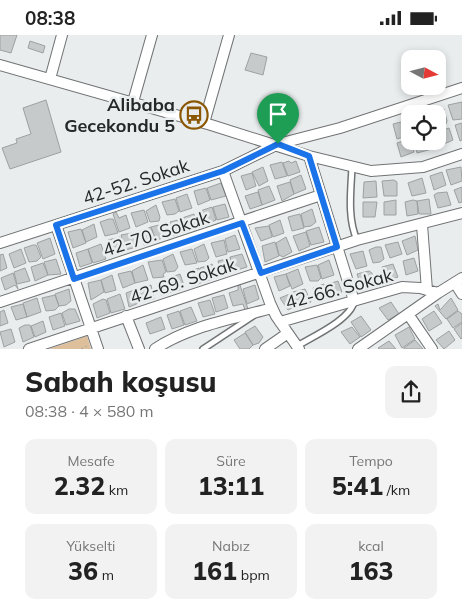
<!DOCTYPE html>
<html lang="tr">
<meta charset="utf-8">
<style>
:root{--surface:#fff;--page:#f2f2f2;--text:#222;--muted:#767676}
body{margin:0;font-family:Mulish,sans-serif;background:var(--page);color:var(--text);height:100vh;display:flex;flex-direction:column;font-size:19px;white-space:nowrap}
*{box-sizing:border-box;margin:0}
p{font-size:16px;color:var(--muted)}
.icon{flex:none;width:28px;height:28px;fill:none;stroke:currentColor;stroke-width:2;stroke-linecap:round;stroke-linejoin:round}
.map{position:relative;height:314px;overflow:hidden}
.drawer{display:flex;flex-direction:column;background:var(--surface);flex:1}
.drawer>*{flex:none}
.needle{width:32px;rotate:97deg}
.fabs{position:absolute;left:401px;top:15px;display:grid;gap:10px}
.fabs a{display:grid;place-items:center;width:45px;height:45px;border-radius:10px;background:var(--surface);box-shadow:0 2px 8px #0003;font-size:25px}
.pin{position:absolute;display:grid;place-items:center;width:42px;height:42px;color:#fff;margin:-51px -21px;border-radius:50% 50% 50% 0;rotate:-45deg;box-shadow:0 0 5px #0007}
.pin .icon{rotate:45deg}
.round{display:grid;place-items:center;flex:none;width:52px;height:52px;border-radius:10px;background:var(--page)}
.overview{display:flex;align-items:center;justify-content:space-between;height:85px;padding:0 25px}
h1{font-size:28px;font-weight:800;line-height:38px}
.metrics{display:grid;grid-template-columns:repeat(3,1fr);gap:8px;height:85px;padding:5px 25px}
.metrics div{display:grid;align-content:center;border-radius:10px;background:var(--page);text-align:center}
.metrics b{font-size:25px;font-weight:800}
.metrics small{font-size:14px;font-weight:400}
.metrics p{font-size:14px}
.status{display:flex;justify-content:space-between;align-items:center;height:35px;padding:0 25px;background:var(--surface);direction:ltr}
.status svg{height:14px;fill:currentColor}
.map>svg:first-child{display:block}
</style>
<div class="status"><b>08:38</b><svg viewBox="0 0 49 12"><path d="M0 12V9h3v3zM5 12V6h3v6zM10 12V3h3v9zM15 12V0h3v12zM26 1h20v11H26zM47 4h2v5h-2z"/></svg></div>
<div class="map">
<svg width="462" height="314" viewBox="0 0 462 314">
<rect width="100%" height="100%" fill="#e9eded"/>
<path fill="#debf9c" d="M87,301L91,314H49Z"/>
<path fill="#c6caca" stroke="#9ea1a2" d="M0,0H17L11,18L0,15Z
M30,6L45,11L43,18L28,13Z
M251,18L267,22L263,40L245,35Z
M46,65L61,117L10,134L2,113L17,108L16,104L31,99L23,73Z
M462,67V84L453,85L448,70Z
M444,74L447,86L446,89L438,90V79L430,77Z
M405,86L408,100L397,104L393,89Z
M462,88V105L460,106L455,90Z
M449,93L453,105L442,110L438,97Z
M410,104L414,117L401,122L397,108Z
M414,106H430L432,114L417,118Z
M289,126L291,128L296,126L300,137L288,141L283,128Z
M282,127L287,141L275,144L270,130Z
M263,132L268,146L259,151L252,137Z
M461,132L462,146L451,150L446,135Z
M442,137L446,150L434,155L430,141Z
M252,138L256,151L246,155L241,141Z
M301,140L306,154L294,159L290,145Z
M422,143L426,158L412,161L408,148Z
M394,145L397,147V161H384L382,146Z
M376,146L377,162L363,163L364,147Z
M290,147L294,159L282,166L277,151Z
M221,148L226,161L211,165L207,153Z
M269,151L275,165L262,170L258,155Z
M462,152V167L459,168L454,155Z
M206,153L210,165L198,170L194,156Z
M258,157L262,170L250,174L245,161Z
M447,157L451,170L438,173L434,160L437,158Z
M187,159L192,173L180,177L176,163Z
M175,164L179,176L175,179L167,180L162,167Z
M429,164L431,179H419L417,166Z
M396,165V180H384V167Z
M413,165L417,166L418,179L407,181L405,167Z
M363,167H377L375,182H363Z
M225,169L229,182L217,185L213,172Z
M156,170L160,182L159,186L150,187L146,176Z
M212,172L216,185L205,190L200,176Z
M312,174L316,187L311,191L304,192L301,179Z
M144,175L148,187L136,192L131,178Z
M116,177L119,183L126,180L130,193L119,197L113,179Z
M194,179L198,192L187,195L182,183Z
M300,179L304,193L292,196L288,182Z
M109,184H113L118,198L105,201L100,187Z
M182,184L186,195L174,201L170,187Z
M280,185L284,198L273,202L269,190Z
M94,189L97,202L86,207L82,195Z
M163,189L167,202L156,205L151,192Z
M269,191L272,202L261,206L255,193Z
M151,192L155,205L144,210L139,197Z
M319,192L324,207L311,210L306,196Z
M81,194L86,208L73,213L68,197Z
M306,197L310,211L299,216L293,201Z
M132,198L137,212L125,215L121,200Z
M235,200L240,214L228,217L225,204Z
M415,201L418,215L407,220L402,206Z
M120,202L124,214L122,217L112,220L108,205Z
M286,202L292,217L283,222L279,220L276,208Z
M50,203L55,219L43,224L37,208Z
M224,205L227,219L216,222L211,208Z
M275,207L279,221L265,227L262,211Z
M398,207L402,219L390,223L385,210Z
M101,209L106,224L93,228L88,214Z
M204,209L209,223L206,226L198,227L194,214Z
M33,210H36L41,222L37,226L29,227L24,213Z
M376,212H381L384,224L380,227L373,228L369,215Z
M21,214L26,228L14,233L9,219Z
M88,214L92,228L80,232L76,218Z
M192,214L197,228L185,230L180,217Z
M363,216L367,231L356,234L350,219Z
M3,219L7,233L0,236V220Z
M173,219L178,232L175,236L167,237L163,224Z
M242,219L247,232L234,236L230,222Z
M230,223L233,235L231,238L222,241L218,226Z
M414,223L418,236L406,240L403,226Z
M56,224L61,239L48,240L44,227Z
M162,225L166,237L163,239L164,242L153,243L148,227Z
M329,225L334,240L322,244L318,230Z
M43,228L48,240L35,246L31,232Z
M212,229L216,242L205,247L200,233Z
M393,229L398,242L386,246L382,232Z
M143,230L148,245L135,248L132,236Z
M317,230L321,243L318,246H310L305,232Z
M25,233L30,246L17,249L14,237Z
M199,233L203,247L192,251L188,237Z
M298,234L303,249L292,254L286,239Z
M131,236L135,248L123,253L118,239Z
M369,236L372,238L373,248L361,251L357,239Z
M13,238L18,254L15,250L5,255L1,243Z
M180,239L185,253L173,257L169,243Z
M286,239L290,251L279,256L274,242Z
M112,240L116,255L105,258L101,245Z
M168,244L172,257L161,260L157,248Z
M101,245L104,257L91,265L88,248Z
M338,246L342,257L329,261L325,250Z
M324,249L328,263L317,266L313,253Z
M151,250L154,264L144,266L139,254Z
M238,250H240L248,274L245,275L243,269L233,271L229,258L238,255Z
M255,250L259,264L247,269L243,254Z
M69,254L71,266L66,270L59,271L55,259Z
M137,254L141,267L129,272L126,258Z
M305,254L311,267L298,271L293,257Z
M292,258L297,270L288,275L280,263Z
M120,259L125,274L111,278L107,264Z
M55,260L59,271L55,275L46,276L42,263Z
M224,260L228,273L216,277L212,263Z
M37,263L41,277L27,282L23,268Z
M451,263L458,275L446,284L435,271L438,269L440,275Z
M103,264L106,265L110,278L97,283L93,269Z
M210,265L215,279L203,282L198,268Z
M391,267L399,279L388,285L379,273Z
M23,269L27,282L16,285L11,272Z
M191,272L197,286L185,290L180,276Z
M69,274H75L80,286L66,290L62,278Z
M4,275L8,288L0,291V277Z
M179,276L184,290L172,294L167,280Z
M434,276L442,288L429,296L422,284Z
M458,276L462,279V287L453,293L447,284Z
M61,278L65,291L53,295L49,282Z
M361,281L371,295L361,302L351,287Z
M161,282L165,294L150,299L146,288Z
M43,286L46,297L35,302L31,291Z
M462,288V303L461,304L454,294Z
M25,290H30L34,302L23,307L19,293Z
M255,291L263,302L259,308L253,310L245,297Z
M352,292L360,302L350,309L341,297Z
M409,292L415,304L402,313L395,300Z
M11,294L15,307L4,312L0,297Z
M449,296L455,305L444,314L436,305Z
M245,298L253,310L249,314H240L234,305Z
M415,305L423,314H404V313Z
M389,306L396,314H379L378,313Z"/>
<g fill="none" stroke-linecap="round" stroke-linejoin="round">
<g stroke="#707374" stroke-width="8">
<path id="lane" d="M352,132C351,155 347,183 357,205
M297,311C312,302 352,284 354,266
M203,314L253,281"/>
</g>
<g stroke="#707374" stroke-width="12">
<path id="street" d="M0,30L211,90L309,121L371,136L423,132L462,119
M50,44L62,0
M133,67L152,0
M204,88L229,0
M309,121L354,266
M223,136L270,268L276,281L299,314
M56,190L98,314
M422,190L427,255
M0,208L223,136L278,109L340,93L462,53
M455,248L462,259
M0,267L321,160
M408,279L432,314
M126,281L139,314
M280,287L402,252L420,253L438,258L462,243
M29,314L357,205L462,178
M155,314C189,291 233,284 272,273
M265,314L288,298
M358,314L438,258"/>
</g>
<path stroke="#a0a3a3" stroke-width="1" stroke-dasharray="2.5 2.5" stroke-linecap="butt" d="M81,314L87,311"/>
<use href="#lane" stroke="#fff" stroke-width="5"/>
<use href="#street" stroke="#fff" stroke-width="10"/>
</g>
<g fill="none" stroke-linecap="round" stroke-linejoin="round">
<g stroke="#fff" stroke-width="10">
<path id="route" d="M278,109L309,121L337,212L261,238L242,188L74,244L56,190L223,136Z"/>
</g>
<use href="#route" stroke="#1a73e8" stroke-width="6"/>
</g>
<defs>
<g id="bus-ring" transform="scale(1.4375)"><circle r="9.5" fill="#e9eded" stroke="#8b5703" stroke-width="1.5"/><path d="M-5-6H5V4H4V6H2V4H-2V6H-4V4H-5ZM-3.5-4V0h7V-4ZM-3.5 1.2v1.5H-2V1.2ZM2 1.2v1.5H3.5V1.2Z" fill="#8b5703"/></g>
</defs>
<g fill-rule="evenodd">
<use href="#bus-ring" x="194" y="80"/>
</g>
<g text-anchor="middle" stroke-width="5" stroke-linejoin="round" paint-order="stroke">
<g font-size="18" font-weight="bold" fill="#262828" stroke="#e9eded" text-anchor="end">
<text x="175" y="76">Alibaba<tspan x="175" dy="21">Gecekondu 5</tspan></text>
</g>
<g font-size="18" fill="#262828" stroke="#e9eded">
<text transform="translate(136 147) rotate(-18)" y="6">42-52. Sokak</text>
<text transform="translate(156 199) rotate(-18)" y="6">42-70. Sokak</text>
<text transform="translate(183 246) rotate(-18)" y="6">42-69. Sokak</text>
<text transform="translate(339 254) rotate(-15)" y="6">42-66. Sokak</text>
</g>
</g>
</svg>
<div class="fabs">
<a><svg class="needle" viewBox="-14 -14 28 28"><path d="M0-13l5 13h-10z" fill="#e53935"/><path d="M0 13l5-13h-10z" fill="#767676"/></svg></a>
<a><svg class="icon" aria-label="locate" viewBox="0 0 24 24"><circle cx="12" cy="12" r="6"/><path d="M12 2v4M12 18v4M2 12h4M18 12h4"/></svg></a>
</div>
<div class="pin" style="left:278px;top:109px;background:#1e9e55"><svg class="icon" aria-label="arrive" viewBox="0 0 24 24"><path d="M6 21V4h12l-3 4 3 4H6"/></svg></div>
</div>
<section class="drawer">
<div class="overview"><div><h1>Sabah koşusu</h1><p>08:38 · 4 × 580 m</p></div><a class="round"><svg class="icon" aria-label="share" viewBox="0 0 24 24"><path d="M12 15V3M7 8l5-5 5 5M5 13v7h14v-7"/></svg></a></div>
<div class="metrics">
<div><p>Mesafe</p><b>2.32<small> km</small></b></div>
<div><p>Süre</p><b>13:11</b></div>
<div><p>Tempo</p><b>5:41<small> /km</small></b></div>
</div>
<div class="metrics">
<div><p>Yükselti</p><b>36<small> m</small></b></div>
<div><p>Nabız</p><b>161<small> bpm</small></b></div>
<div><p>kcal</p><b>163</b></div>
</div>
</section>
